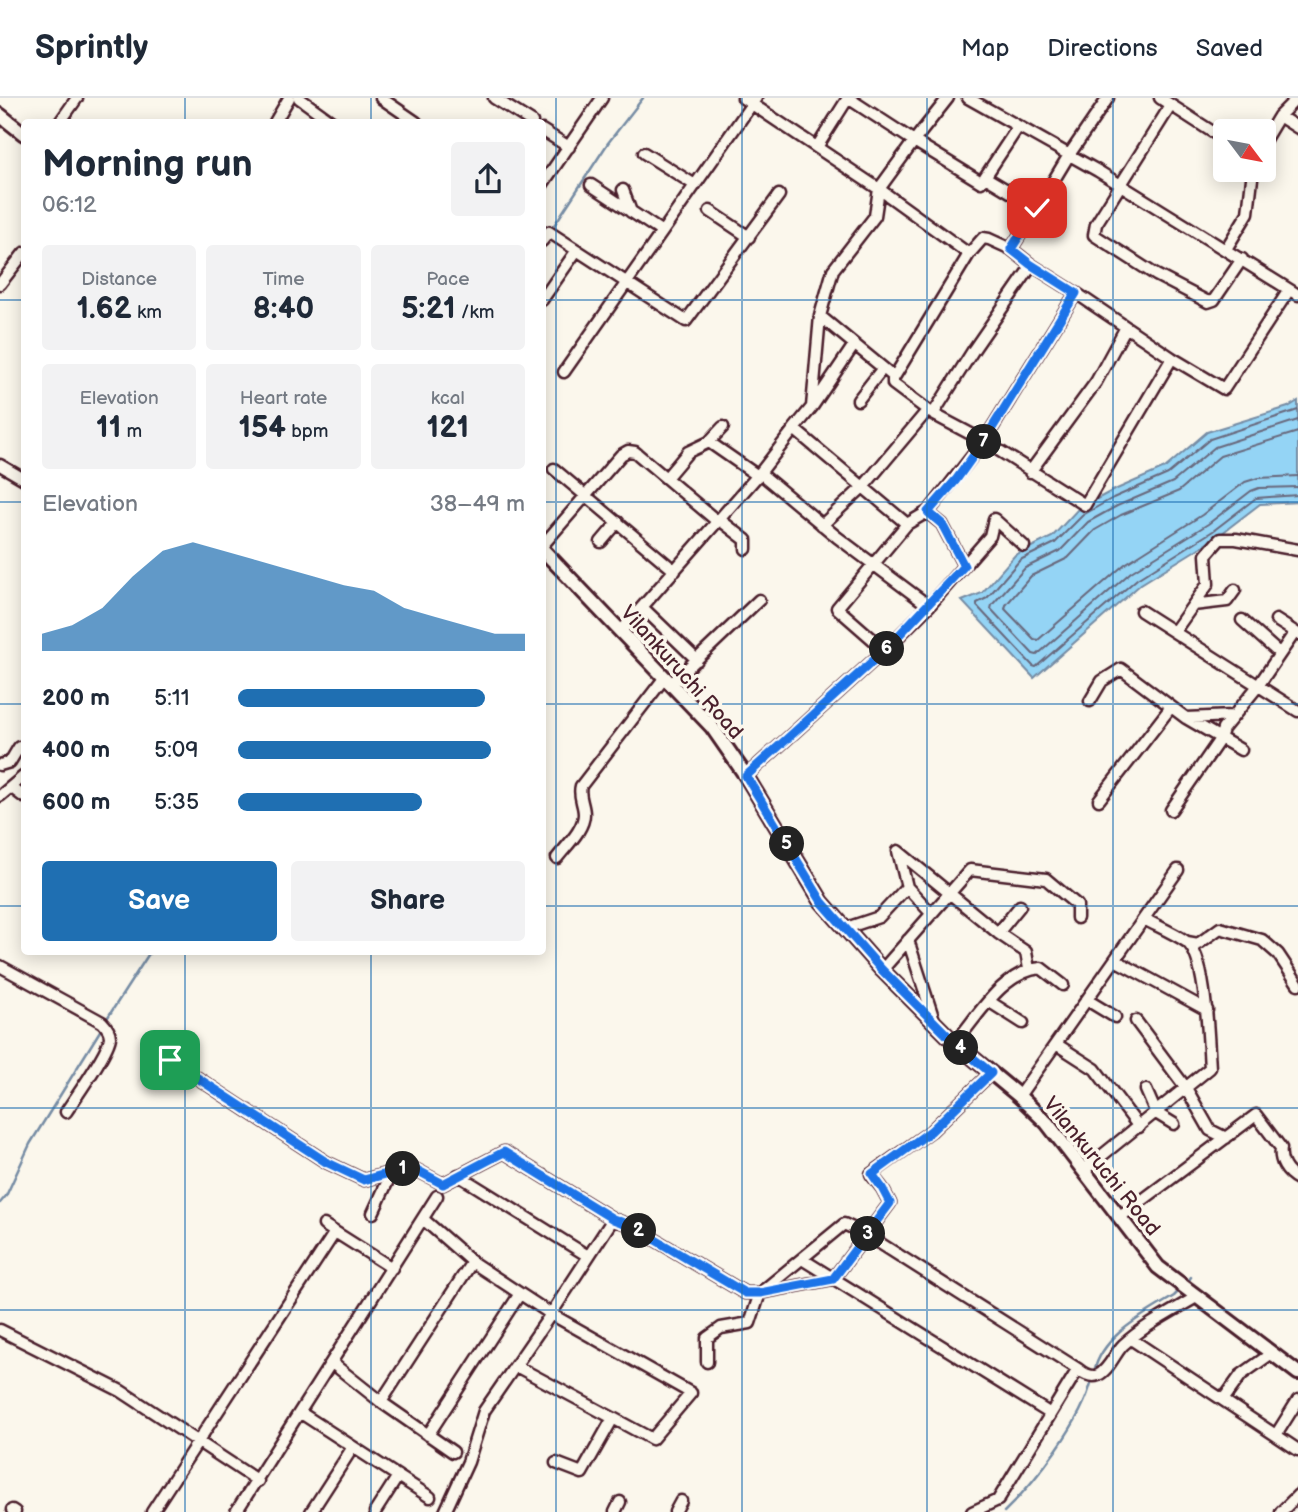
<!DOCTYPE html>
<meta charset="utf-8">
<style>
:root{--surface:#fff;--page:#f2f2f3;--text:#1f2937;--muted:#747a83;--line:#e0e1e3;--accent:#1f6fb2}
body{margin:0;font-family:"Balsamiq Sans",sans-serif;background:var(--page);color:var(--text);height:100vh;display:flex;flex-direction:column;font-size:26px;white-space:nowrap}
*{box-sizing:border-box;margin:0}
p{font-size:23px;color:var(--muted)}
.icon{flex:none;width:38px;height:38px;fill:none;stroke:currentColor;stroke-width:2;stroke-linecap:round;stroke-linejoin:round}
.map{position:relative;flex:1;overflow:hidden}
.sheet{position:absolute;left:21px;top:21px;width:525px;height:836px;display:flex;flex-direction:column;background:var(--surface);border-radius:7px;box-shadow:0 4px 18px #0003}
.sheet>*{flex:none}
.needle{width:46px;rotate:122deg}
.controls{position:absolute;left:1213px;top:21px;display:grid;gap:14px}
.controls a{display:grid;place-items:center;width:63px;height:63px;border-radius:7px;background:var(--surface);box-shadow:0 4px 18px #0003;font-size:35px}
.pin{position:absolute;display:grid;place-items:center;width:60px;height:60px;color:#fff;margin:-30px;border-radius:14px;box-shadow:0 4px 10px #0006}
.km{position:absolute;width:35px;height:35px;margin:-18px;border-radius:50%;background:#222;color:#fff;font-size:19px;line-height:35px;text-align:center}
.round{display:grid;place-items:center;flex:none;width:74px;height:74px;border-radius:7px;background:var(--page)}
.overview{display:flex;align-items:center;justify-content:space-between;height:119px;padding:0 21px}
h1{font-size:38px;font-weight:800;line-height:52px}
.stats{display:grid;grid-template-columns:repeat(3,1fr);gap:10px;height:119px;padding:7px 21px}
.stats div{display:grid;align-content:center;border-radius:7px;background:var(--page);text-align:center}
.stats b{font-size:30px;font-weight:800}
.stats small{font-size:19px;font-weight:400}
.stats p{font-size:19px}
.chart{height:196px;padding:14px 21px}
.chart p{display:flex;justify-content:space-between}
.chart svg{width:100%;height:126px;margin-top:7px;fill:var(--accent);opacity:.7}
.primary-button{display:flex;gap:14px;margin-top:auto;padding:14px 21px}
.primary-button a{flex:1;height:80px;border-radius:7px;background:var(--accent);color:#fff;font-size:28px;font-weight:800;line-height:80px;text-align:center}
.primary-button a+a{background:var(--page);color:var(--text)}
ul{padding:0 21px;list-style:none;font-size:23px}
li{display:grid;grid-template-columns:112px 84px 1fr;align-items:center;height:52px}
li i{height:18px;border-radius:9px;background:var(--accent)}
header{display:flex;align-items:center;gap:42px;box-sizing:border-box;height:98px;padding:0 35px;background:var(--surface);border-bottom:2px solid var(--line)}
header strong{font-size:33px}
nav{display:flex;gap:38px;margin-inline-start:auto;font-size:24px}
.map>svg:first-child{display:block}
</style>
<header>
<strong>Sprintly</strong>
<nav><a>Map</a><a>Directions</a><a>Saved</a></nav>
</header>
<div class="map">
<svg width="1298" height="1414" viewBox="0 0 1298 1414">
<rect width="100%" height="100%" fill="#fbf7ec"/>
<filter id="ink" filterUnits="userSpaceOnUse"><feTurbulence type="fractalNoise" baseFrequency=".0143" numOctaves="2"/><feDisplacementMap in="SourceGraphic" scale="14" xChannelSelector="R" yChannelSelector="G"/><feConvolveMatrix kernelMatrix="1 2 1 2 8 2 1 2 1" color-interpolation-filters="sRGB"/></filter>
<g filter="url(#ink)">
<path fill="#94d4f5" stroke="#768ca4" stroke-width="2" d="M1298,303V404L1260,406L1217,439L1141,486L1034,580L962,503L982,495L1015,457L1052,439L1078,411L1110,394L1165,370L1207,334L1288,309Z"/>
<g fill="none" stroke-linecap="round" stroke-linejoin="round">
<path stroke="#68677c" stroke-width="2" d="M1298,312L1210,341L1168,376L1113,400L1083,417L1055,445L1020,462L987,500L977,505V508L1033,568L1036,569L1137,481L1213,433L1256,400L1298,397
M1298,322L1215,349L1173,384L1117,408L1088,424L1060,453L1025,470L992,507L991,511L1033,556L1037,557L1131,474L1208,426L1251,393L1259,390L1298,389
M1298,334L1220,358L1179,393L1121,417L1095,432L1068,460L1031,478L1006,507L1005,511L1034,541L1038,542L1125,466L1202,417L1245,384L1258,380L1298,378"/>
<path stroke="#768ca4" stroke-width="2.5" d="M551,132L608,45L643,0
M106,922L150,854
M0,1105L6,1098L30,1046L103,928
M1187,1185L1191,1179
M1094,1274C1102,1237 1144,1217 1174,1198L1180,1192
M1004,1414C1035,1384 1083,1323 1092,1281"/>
<g stroke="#4a1f2b" stroke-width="15">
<path id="minor" d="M299,0L332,24
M381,0L416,24
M494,0L532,24
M743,0L879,91L914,43L981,84L985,79L1037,110L1069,57L1108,0
M848,0L914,43L948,0
M968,0L1098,73L1298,197
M1160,0L1225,42
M1171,7L1096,126L1094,137L1156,177L1208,204L1214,202L1242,161
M1279,18L1298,30
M60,24L77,0
M275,24L289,0
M542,32L569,49
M1264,43L1279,18L1297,0
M817,49L848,0
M644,55L695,87
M985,79L1018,29
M542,87L602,0
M591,87L662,134
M623,92L631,114
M710,113L749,139
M542,143L549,134L686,223L779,97
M1226,151L1248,115L1253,72
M1030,166L1076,195L984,343L933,316L974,251L1030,170V166L1011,151L1037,110
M0,186L24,155
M1076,195L1126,229
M542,202L577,152
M820,218L894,279
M564,274L756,0
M858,302L883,270
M812,309L820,218L833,172L875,118L879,91L969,156
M933,316L893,286V281L969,156L983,140L989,141L1011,151
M794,331L812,309L854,247
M709,344L758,378
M0,367L24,381
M554,371L675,473
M1030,374L1096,284L1126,229L1172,260L1224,291L1289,192
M760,375L837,439L929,508
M666,380L688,354L709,344L723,329
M927,414L942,426L964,468
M720,422L746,442V451
M822,427L864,388L927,313
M601,444L618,424
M542,448L621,357L628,353L635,354L718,424
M1193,507L1227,503L1235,492
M642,509L697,562
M1141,513L1298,613
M1242,522L1280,556
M1276,522L1298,536
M621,533L760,375L794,331L907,426L929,413L984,343L1085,407L1172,260
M1174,534L1208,486L1206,457L1220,441H1236L1298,452
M885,552L929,508L990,438L994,421L1024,448
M671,586L759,502
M1090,603L1102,583L1121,571L1186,620L1241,652
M1186,620L1233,618
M0,667L10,664L19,649
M746,678L885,552L837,510L907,426
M12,690L24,699
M0,698L24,678
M1099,702L1171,609
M1171,712L1220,641L1223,631L1258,588L1295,534
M557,760C566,748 584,732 584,716C584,706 578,698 581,688L665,579
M931,815L907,789L898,753L998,835L1026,854L1029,871
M846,830L879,819L907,789
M998,835L1020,808
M908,842L935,925
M1187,844L1198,846L1220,830L1262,842L1278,856L1298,886
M1115,862L1207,912
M0,868L102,924C106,928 110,933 110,939C109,953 75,1000 66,1014
M882,872L970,772L1046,781L1077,807V820
M1087,902L1115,919
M990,904L1023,925
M1136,923L1186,990L1210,1032L1226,1040
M955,945C978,918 1003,873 1041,870L1063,887
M1056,946L1095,971L1139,1029
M170,962L326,1064L364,1082L411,1069L443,1086L504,1054L613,1121L632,1128L745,1195H760L833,1181L890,1105L882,1090L871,1076L931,1033L991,975
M1146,992L1156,1015L1174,1026
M1019,998L1178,772
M1084,1072L1210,970C1208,944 1207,860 1187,844C1174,835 1157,828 1144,821
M458,1077L588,1158
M373,1115L392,1074
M1120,1119L1256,1017L1281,1050C1279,1063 1286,1075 1298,1081
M423,1121L472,1164L551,1216L484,1313L468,1364L445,1414
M324,1127L392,1170
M802,1161L1049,1315
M0,1232L121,1293L258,1383
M1131,1241L1298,1352
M707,1264V1240L721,1230L750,1225L760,1195L844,1126L867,1137L1078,1271C1083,1275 1091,1280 1098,1277C1109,1272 1115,1255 1123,1247C1145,1227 1173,1213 1198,1198
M332,1265L381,1304L453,1354
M516,1268L652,1341L691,1295L551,1216L613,1121
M1223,1302L1241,1277L1272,1255
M381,1304L472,1164
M301,1315L430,1399
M428,1337L519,1197
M1276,1337L1298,1302
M556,1365L582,1375L613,1320
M12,1412L15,1414
M152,1414L335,1134
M236,1414L437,1098
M311,1414L353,1349
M375,1414L398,1378
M615,1414L620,1404
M675,1414L681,1403
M972,1414L998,1402L1078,1271
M1281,1414L1298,1397"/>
</g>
<g stroke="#4a1f2b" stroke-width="18">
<path id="tertiary" d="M0,17L24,36
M542,451L712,629L746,678L822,804L882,872L955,945L1019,998L1047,1025L1158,1169L1298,1275"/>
</g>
<use href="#minor" stroke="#fbf7ec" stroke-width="10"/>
<use href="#tertiary" stroke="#fbf7ec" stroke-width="12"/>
</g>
</g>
<g fill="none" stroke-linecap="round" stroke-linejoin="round" filter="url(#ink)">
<g stroke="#fff" stroke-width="14">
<path id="route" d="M170,962L326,1064L364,1082L411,1069L443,1086L504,1054L613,1121L632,1128L745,1195H760L833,1181L890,1105L882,1090L872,1076L931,1033L991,975L955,945L882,872L822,804L746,678L885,552L964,468L942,426L928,414L956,382L984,343L1076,195L1030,166L1011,151L1037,110"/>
</g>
<use href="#route" stroke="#1a73e8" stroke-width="9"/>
</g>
<path fill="none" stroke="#1f6fb2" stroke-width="2" stroke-opacity="0.55" d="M185,0V24M371,0V24M556,0V1414M742,0V1414M927,0V1414M1113,0V1414M0,202H24M542,202H1298M0,404H24M542,404H1298M0,606H24M542,606H1298M0,808H24M542,808H1298M185,854V1414M371,854V1414M0,1010H1298M0,1212H1298"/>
<g text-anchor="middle" stroke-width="7" stroke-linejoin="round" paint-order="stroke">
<g font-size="21" fill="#4a1f2b" stroke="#fbf7ec">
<text transform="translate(682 574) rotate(48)" y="7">Vilankuruchi Road</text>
<text transform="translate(1102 1068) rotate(51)" y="7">Vilankuruchi Road</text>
</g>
</g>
</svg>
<div class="controls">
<a><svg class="needle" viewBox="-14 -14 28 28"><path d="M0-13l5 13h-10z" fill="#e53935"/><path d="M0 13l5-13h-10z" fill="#747a83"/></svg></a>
</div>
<div class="pin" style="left:170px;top:962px;background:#1e9e55"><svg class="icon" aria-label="arrive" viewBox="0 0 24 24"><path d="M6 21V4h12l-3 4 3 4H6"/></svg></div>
<div class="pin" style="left:1037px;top:110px;background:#d93025"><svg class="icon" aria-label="check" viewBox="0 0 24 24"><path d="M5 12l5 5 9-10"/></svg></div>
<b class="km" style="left:403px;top:1071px">1</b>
<b class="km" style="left:639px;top:1133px">2</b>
<b class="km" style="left:868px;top:1136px">3</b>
<b class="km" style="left:961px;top:950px">4</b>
<b class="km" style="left:787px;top:746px">5</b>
<b class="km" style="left:887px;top:551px">6</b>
<b class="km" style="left:984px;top:344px">7</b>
<section class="sheet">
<div class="overview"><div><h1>Morning run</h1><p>06:12</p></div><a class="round"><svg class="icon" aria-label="share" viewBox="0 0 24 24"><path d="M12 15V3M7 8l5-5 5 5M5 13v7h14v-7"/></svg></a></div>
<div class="stats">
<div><p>Distance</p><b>1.62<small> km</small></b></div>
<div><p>Time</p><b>8:40</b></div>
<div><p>Pace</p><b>5:21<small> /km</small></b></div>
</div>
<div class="stats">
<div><p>Elevation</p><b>11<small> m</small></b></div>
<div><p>Heart rate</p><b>154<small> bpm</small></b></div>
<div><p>kcal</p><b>121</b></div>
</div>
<div class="chart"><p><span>Elevation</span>38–49 m</p>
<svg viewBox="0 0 160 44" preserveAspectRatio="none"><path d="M0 44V38L10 35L20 29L30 18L40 9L50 6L60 9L70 12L80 15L90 18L100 21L110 23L120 29L130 32L140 35L150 38L160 38V44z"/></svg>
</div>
<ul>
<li><b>200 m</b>5:11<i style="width:86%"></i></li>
<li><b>400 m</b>5:09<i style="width:88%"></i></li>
<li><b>600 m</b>5:35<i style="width:64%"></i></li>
</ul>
<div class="primary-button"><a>Save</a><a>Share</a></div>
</section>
</div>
